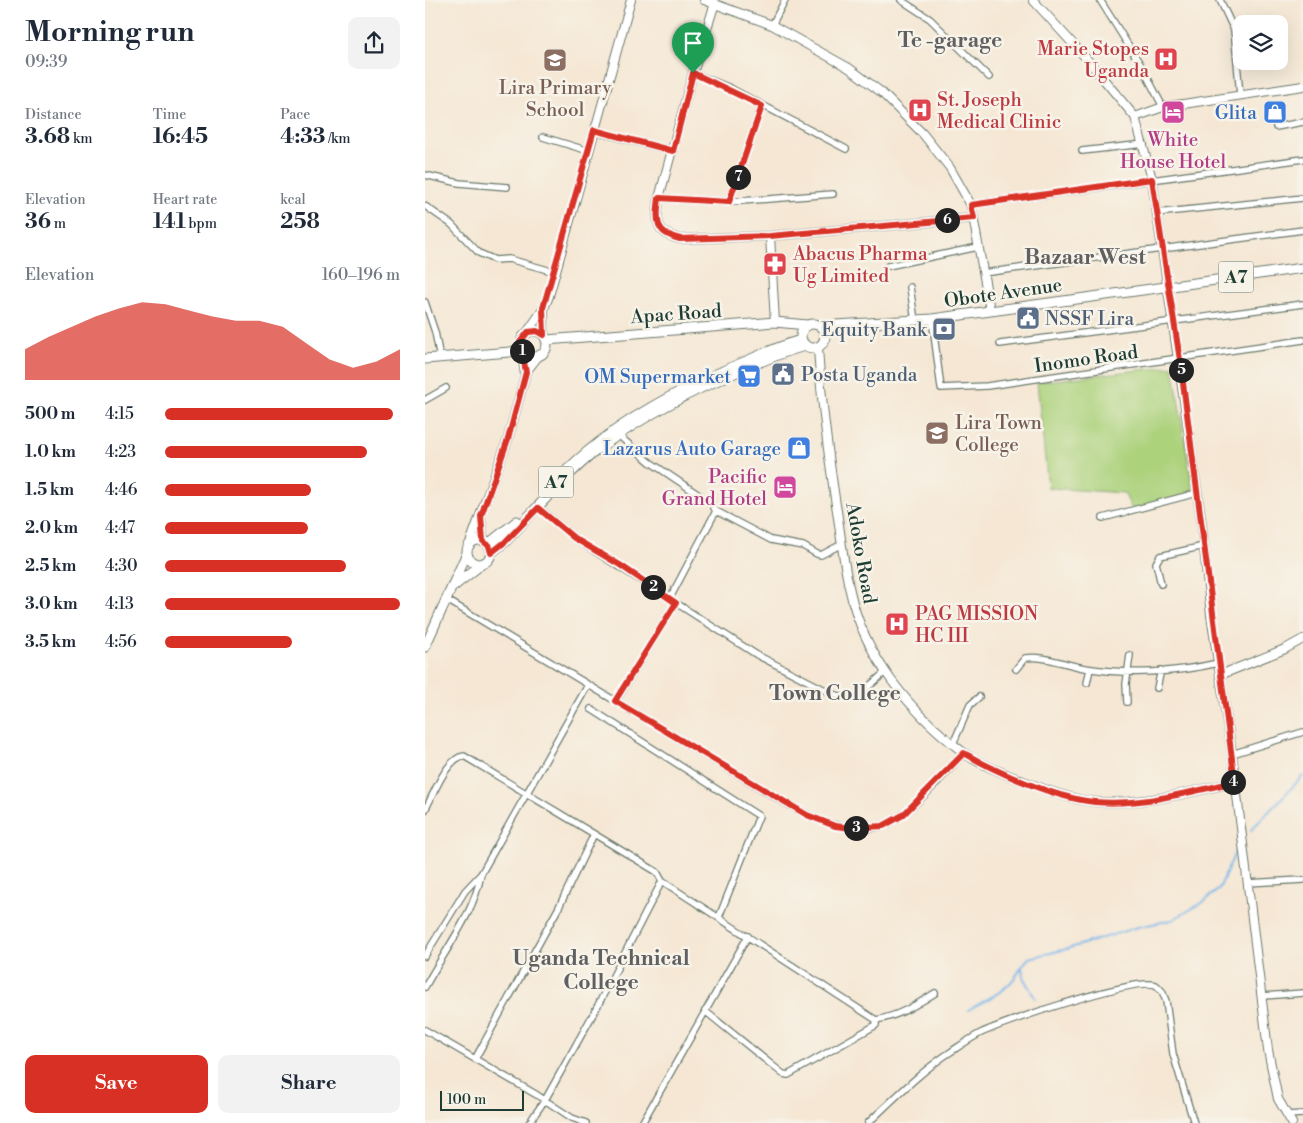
<!DOCTYPE html>
<meta charset="utf-8">
<style>
:root{--surface:#fff;--page:#f2f2f3;--text:#1f2937;--muted:#747a83;--accent:#d93025}
body{margin:0;font-family:"Libre Bodoni",serif;background:var(--page);color:var(--text);height:100vh;display:flex;flex-direction:column;font-size:19px;white-space:nowrap}
*{box-sizing:border-box;margin:0}
p{font-size:16px;color:var(--muted)}
.icon{flex:none;width:28px;height:28px;fill:none;stroke:currentColor;stroke-width:2;stroke-linecap:round;stroke-linejoin:round}
.map{position:relative;flex:1;overflow:hidden}
.side{display:flex;flex-direction:column;background:var(--surface);width:425px}
.side>*{flex:none}
.buttons{position:absolute;left:808px;top:15px;display:grid;gap:10px}
.buttons a{display:grid;place-items:center;width:55px;height:55px;border-radius:10px;background:var(--surface);box-shadow:0 5px 20px #0002;font-size:25px}
.scale{position:absolute;left:15px;bottom:12px;width:84px;box-sizing:border-box;padding-left:5px;border:2px solid #1f3d34;border-top:0;font-size:14px;line-height:18px;white-space:nowrap;color:#1f3d34;-webkit-text-stroke:4px #f7f3e8;paint-order:stroke}
.pin{position:absolute;display:grid;place-items:center;width:42px;height:42px;color:#fff;margin:-51px -21px;border-radius:50% 50% 50% 0;rotate:-45deg;box-shadow:0 0 5px #0007}
.pin .icon{rotate:45deg}
.km{position:absolute;width:25px;height:25px;margin:-12px;border-radius:50%;background:#222;color:#fff;font-size:14px;line-height:25px;text-align:center}
.round{display:grid;place-items:center;flex:none;width:52px;height:52px;border-radius:10px;background:var(--page)}
.summary{display:flex;align-items:center;justify-content:space-between;height:85px;padding:0 25px}
h1{font-size:28px;font-weight:700;line-height:38px}
.metrics{display:grid;grid-template-columns:repeat(3,1fr);gap:8px;height:85px;padding:5px 25px}
.metrics div{display:grid;align-content:center}
.metrics b{font-size:21px;font-weight:700}
.metrics small{font-size:14px;font-weight:400}
.metrics p{font-size:14px}
.chart{height:140px;padding:10px 25px}
.chart p{display:flex;justify-content:space-between}
.chart svg{width:100%;height:90px;margin-top:5px;fill:var(--accent);opacity:.7}
.primary-button{display:flex;gap:10px;margin-top:auto;padding:10px 25px}
.primary-button a{flex:1;height:58px;border-radius:10px;background:var(--accent);color:#fff;font-size:20px;font-weight:700;line-height:58px;text-align:center}
.primary-button a+a{background:var(--page);color:var(--text)}
ul{padding:0 25px;list-style:none;font-size:16px}
li{display:grid;grid-template-columns:80px 60px 1fr;align-items:center;height:38px}
li i{height:12px;border-radius:6px;background:var(--accent)}
main{display:flex;flex:1;min-height:0}
.map>svg:first-child{display:block}
</style>
<main>
<section class="side">
<div class="summary"><div><h1>Morning run</h1><p>09:39</p></div><a class="round"><svg class="icon" aria-label="share" viewBox="0 0 24 24"><path d="M12 15V3M7 8l5-5 5 5M5 13v7h14v-7"/></svg></a></div>
<div class="metrics">
<div><p>Distance</p><b>3.68<small> km</small></b></div>
<div><p>Time</p><b>16:45</b></div>
<div><p>Pace</p><b>4:33<small> /km</small></b></div>
</div>
<div class="metrics">
<div><p>Elevation</p><b>36<small> m</small></b></div>
<div><p>Heart rate</p><b>141<small> bpm</small></b></div>
<div><p>kcal</p><b>258</b></div>
</div>
<div class="chart"><p><span>Elevation</span>160–196 m</p>
<svg viewBox="0 0 160 44" preserveAspectRatio="none"><path d="M0 44V29L10 23L20 18L30 13L40 9L50 6L60 7L70 10L80 13L90 15L100 15L110 18L120 26L130 34L140 38L150 35L160 29V44z"/></svg>
</div>
<ul>
<li><b>500 m</b>4:15<i style="width:97%"></i></li>
<li><b>1.0 km</b>4:23<i style="width:86%"></i></li>
<li><b>1.5 km</b>4:46<i style="width:62%"></i></li>
<li><b>2.0 km</b>4:47<i style="width:61%"></i></li>
<li><b>2.5 km</b>4:30<i style="width:77%"></i></li>
<li><b>3.0 km</b>4:13<i style="width:100%"></i></li>
<li><b>3.5 km</b>4:56<i style="width:54%"></i></li>
</ul>
<div class="primary-button"><a>Save</a><a>Share</a></div>
</section>
<div class="map">
<svg width="878" height="1123" viewBox="0 0 878 1123">
<rect width="100%" height="100%" fill="#f7f3e8"/>
<filter id="ink" filterUnits="userSpaceOnUse"><feTurbulence type="fractalNoise" baseFrequency=".02" numOctaves="2"/><feDisplacementMap in="SourceGraphic" scale="10" xChannelSelector="R" yChannelSelector="G"/><feConvolveMatrix kernelMatrix="1 2 1 2 8 2 1 2 1" color-interpolation-filters="sRGB"/></filter>
<filter id="wash" filterUnits="userSpaceOnUse"><feTurbulence type="fractalNoise" baseFrequency=".0096" numOctaves="4" result="noise"/><feDisplacementMap in="SourceGraphic" scale="20" xChannelSelector="R" yChannelSelector="G"/><feGaussianBlur stdDeviation="1.12" result="paint"/><feColorMatrix in="noise" values="0 0 0 0 0 0 0 0 0 0 0 0 0 0 0 0 0 1.4 0 .05"/><feComposite in="paint" operator="in"/></filter>
<g filter="url(#wash)">
<rect width="100%" height="100%" fill="#f5e7d4"/>
<path fill="#acd27c" stroke="#668858" d="M748,366L768,493L707,509L699,493L623,488L612,382Z"/>
<g fill="none" stroke-linecap="round" stroke-linejoin="round">
<path stroke="#77b6eb" stroke-width="2" d="M826,830L878,776
M610,998L598,977L597,966L604,958L642,949L713,927L747,920L777,903L794,889L810,853L812,843
M543,1010C564,998 584,991 596,968"/>
</g>
</g>
<g filter="url(#ink)">
<g fill="none" stroke-linecap="round" stroke-linejoin="round">
<g stroke="#6a786c" stroke-width="8">
<path id="minor" d="M476,0L505,19L564,77
M675,0L717,67L738,107
M795,0L809,30L815,95
M347,25L360,0
M268,73L305,88L421,149
M851,127L878,122
M169,131L248,151
M118,137L164,151
M657,151L719,144
M0,175L34,183L82,187
M234,198L304,202L408,194
M304,202L337,105
M546,205L878,159
M0,206L26,224L54,253L70,260L84,259L130,272
M731,213L878,198
M463,266L553,247
M558,273L878,230
M485,287L490,321
M0,302L10,332L15,358
M507,319L516,388L562,386L878,340
M575,344L878,304
M0,400L21,388
M193,435L225,462L286,503L291,511L245,598
M113,507L149,538L247,600
M291,511L346,540L378,546L392,554L396,555L417,544
M678,518L772,493
M736,584L731,563L735,556L779,546
M22,600L337,789C373,811 413,837 457,826C480,820 522,772 539,753
M591,669L600,658C621,655 639,665 660,668C702,675 751,673 793,663
M662,683L665,669
M732,688L736,670
M191,701L251,603L332,655L408,694C431,702 443,687 459,673
M702,702L701,684L705,655
M166,709L334,816L294,917
M528,744L545,705L554,697
M807,754L878,732
M0,810C8,796 22,757 39,756L169,834L134,907L50,1059
M237,881L451,1020V1025L363,1075L358,1074L280,1011
M823,883L878,880
M0,956L40,891L56,874
M0,987C19,951 49,915 56,874L163,685
M838,996L878,993
M451,1020C474,1016 491,1005 510,993
M0,1030L112,1095L147,1118L161,1123
M862,1115L878,1114
M104,1123L120,1100L171,1009L237,881L232,872L169,834
M217,1123L323,936
M443,1123C470,1098 496,1071 527,1051C536,1045 546,1038 556,1033C581,1021 710,977 731,985L737,991L741,1001L748,1054L769,1123"/>
</g>
<g stroke="#6a786c" stroke-width="10">
<path id="tertiary" d="M279,0L347,25L424,68L456,92L498,134L525,168L546,205L565,310
M608,0L660,57L710,117L727,179L776,518L786,615L807,754L843,1050L853,1099L867,1123
M290,3L268,73L234,198C231,221 230,233 255,239L345,236L549,218
M710,117L738,107L878,86
M345,236L350,322
M119,308V335
M103,331L119,308L124,296L206,0
M393,347C396,400 403,453 411,505C416,534 418,563 425,591C439,656 485,712 538,752C552,763 571,770 588,777C614,787 644,800 672,802C718,805 765,792 810,782
M101,372L114,355
M56,518L58,541
M45,543L83,439L100,376L97,350
M795,675L860,649L878,639"/>
</g>
<g stroke="#6a786c" stroke-width="11">
<path id="secondary" d="M96 344a13 13 0 1 1 26 0a13 13 0 1 1-26 0Z
M121,340L350,322L382,325
M0,359L96,351"/>
</g>
<g stroke="#6a786c" stroke-width="11">
<path id="primary" d="M376 336a12 12 0 1 1 24 0a12 12 0 1 1-24 0Z
M395,326L507,319L878,268
M400,333L425,326
M134,478C185,425 252,390 319,362C338,354 356,345 376,340
M42 552a12 12 0 1 1 24 0a12 12 0 1 1-24 0Z
M63,544L92,521
M66,553L80,542C109,511 144,471 177,446C219,416 266,391 314,371C336,362 358,351 381,346
M29,586L58,563
M0,647L42,553"/>
</g>
<use href="#minor" stroke="#fff" stroke-width="5.5"/>
<use href="#tertiary" stroke="#fff" stroke-width="8"/>
<use href="#secondary" stroke="#fff" stroke-width="9"/>
<use href="#primary" stroke="#fff" stroke-width="9"/>
</g>
</g>
<g fill="none" stroke-linecap="round" stroke-linejoin="round" filter="url(#ink)">
<g stroke="#fff" stroke-width="10">
<path id="route" d="M268,73L337,106L304,202L234,198C231,221 230,233 255,239L345,236L549,218L546,205L727,179L755,360L810,782C765,792 717,806 670,802C630,798 573,773 539,753L478,815L458,826L427,828L410,826L382,815L190,701L251,603L195,565L149,538L113,508L80,542L66,553L64,546L58,541L56,516L83,439L101,372L95,342L103,332L112,331L119,335L118,308L169,130L248,151Z"/>
</g>
<use href="#route" stroke="#d93025" stroke-width="6"/>
</g>
<defs>
<g id="hospital-square" transform="scale(1.25)"><rect x="-9" y="-9" width="18" height="18" rx="4" fill="#e0444e" stroke="#f7f3e8"/><path d="M-5-5h3v3.5h4V-5h3V5h-3V1.5h-4V5h-3Z" fill="#fff"/></g>
<g id="school-square" transform="scale(1.25)"><rect x="-9" y="-9" width="18" height="18" rx="4" fill="#8d6e63" stroke="#f7f3e8"/><path d="M0-5L7-2L0 1L-7-2ZM-4 1L0 2.5L4 1V4Q0 6-4 4Z" fill="#fff"/></g>
<g id="hotel-square" transform="scale(1.25)"><rect x="-9" y="-9" width="18" height="18" rx="4" fill="#d1479c" stroke="#f7f3e8"/><path d="M-6-4.5h1.5V1H6V5H4.5V3h-9V5H-6ZM-4 0a1.8 1.8 0 1 1 3.6 0ZM.5 0V-2.5h3Q6-2.5 6 0Z" fill="#fff"/></g>
<g id="shop-square" transform="scale(1.25)"><rect x="-9" y="-9" width="18" height="18" rx="4" fill="#3f7fe0" stroke="#f7f3e8"/><path d="M-5-2.5h2.3a2.7 3.5 0 0 1 5.4 0H5L5.5 6h-11ZM-1.5-2.5h3a1.5 2.3 0 0 0-3 0Z" fill="#fff"/></g>
<g id="pharmacy-square" transform="scale(1.25)"><rect x="-9" y="-9" width="18" height="18" rx="4" fill="#e0444e" stroke="#f7f3e8"/><path d="M-2-6h4v4h4v4h-4v4h-4v-4h-4v-4h4Z" fill="#fff"/></g>
<g id="civic-square" transform="scale(1.25)"><rect x="-9" y="-9" width="18" height="18" rx="4" fill="#5c6f8a" stroke="#f7f3e8"/><path d="M-.6-6.5H3V-4.5H.6V-3L4-1V1h2V6H-6V1h2V-1L-.6-3ZM-1.2 2.5V6h2.4V2.5Z" fill="#fff"/></g>
<g id="bank-square" transform="scale(1.25)"><rect x="-9" y="-9" width="18" height="18" rx="4" fill="#5c6f8a" stroke="#f7f3e8"/><path d="M-6-4H6V4H-6ZM0-2.3a2.3 2.3 0 1 0 0 4.6a2.3 2.3 0 1 0 0-4.6Z" fill="#fff"/></g>
<g id="supermarket-square" transform="scale(1.25)"><rect x="-9" y="-9" width="18" height="18" rx="4" fill="#3f7fe0" stroke="#f7f3e8"/><path d="M-6-5.5h2.5l.6 2H6L4.5 2H-2.5L-4.4-4H-6ZM-1.5 3.2a1.3 1.3 0 1 0 .1 0ZM3 3.2a1.3 1.3 0 1 0 .1 0Z" fill="#fff"/></g>
<g id="university-square" transform="scale(1.25)"><rect x="-9" y="-9" width="18" height="18" rx="4" fill="#8d6e63" stroke="#f7f3e8"/><path d="M0-5L7-2L0 1L-7-2ZM-4 1L0 2.5L4 1V4Q0 6-4 4Z" fill="#fff"/></g>
</defs>
<g fill-rule="evenodd">
<use href="#hospital-square" x="741" y="59"/>
<use href="#school-square" x="130" y="60"/>
<use href="#hospital-square" x="495" y="110"/>
<use href="#hotel-square" x="748" y="112"/>
<use href="#shop-square" x="850" y="112"/>
<use href="#pharmacy-square" x="350" y="264"/>
<use href="#civic-square" x="603" y="318"/>
<use href="#bank-square" x="519" y="329"/>
<use href="#civic-square" x="358" y="374"/>
<use href="#supermarket-square" x="324" y="376"/>
<use href="#university-square" x="512" y="433"/>
<use href="#shop-square" x="374" y="448"/>
<use href="#hotel-square" x="360" y="487"/>
<use href="#hospital-square" x="472" y="624"/>
</g>
<g text-anchor="middle" stroke-width="5" stroke-linejoin="round" paint-order="stroke">
<g fill="#f7f3e8" stroke="#60746a" stroke-width="1">
<rect x="793.5" y="261.5" width="35" height="31" rx="4"/>
<rect x="113.5" y="466.5" width="35" height="31" rx="4"/>
</g>
<g font-size="18" font-weight="bold" fill="#1f3d34">
<text x="811" y="283">A7</text>
<text x="131" y="488">A7</text>
</g>
<g font-size="19" fill="#be3a42" stroke="#f7f3e8" text-anchor="start">
<text x="724" y="55" text-anchor="end">Marie Stopes<tspan x="724" dy="22">Uganda</tspan></text>
<text x="512" y="106">St. Joseph<tspan x="512" dy="22">Medical Clinic</tspan></text>
<text x="368" y="260">Abacus Pharma<tspan x="368" dy="22">Ug Limited</tspan></text>
<text x="490" y="620">PAG MISSION<tspan x="490" dy="22">HC III</tspan></text>
</g>
<g font-size="19" fill="#785e54" stroke="#f7f3e8">
<text x="130" y="94">Lira Primary<tspan x="130" dy="22">School</tspan></text>
<text x="530" y="429" text-anchor="start">Lira Town<tspan x="530" dy="22">College</tspan></text>
</g>
<g font-size="19" fill="#366cbe" stroke="#f7f3e8" text-anchor="end">
<text x="832" y="119">Glita</text>
<text x="306" y="383">OM Supermarket</text>
<text x="356" y="455">Lazarus Auto Garage</text>
</g>
<g font-size="19" fill="#b23c85" stroke="#f7f3e8">
<text x="748" y="146">White<tspan x="748" dy="22">House Hotel</tspan></text>
<text x="342" y="483" text-anchor="end">Pacific<tspan x="342" dy="22">Grand Hotel</tspan></text>
</g>
<g font-size="19" fill="#1f3d34" stroke="#f7f3e8">
<text transform="translate(578 292) rotate(-8)" y="7">Obote Avenue</text>
<text transform="translate(251 313) rotate(-4)" y="7">Apac Road</text>
<text transform="translate(661 358) rotate(-8)" y="7">Inomo Road</text>
<text transform="translate(437 553) rotate(80)" y="7">Adoko Road</text>
</g>
<g font-size="19" fill="#4e5e75" stroke="#f7f3e8" text-anchor="start">
<text x="620" y="325">NSSF Lira</text>
<text x="502" y="336" text-anchor="end">Equity Bank</text>
<text x="376" y="381">Posta Uganda</text>
</g>
<g font-size="21" font-weight="bold" fill="#606063" stroke="#f7f3e8">
<text x="525" y="47">Te -garage</text>
<text x="660" y="264">Bazaar West</text>
<text x="410" y="700">Town College</text>
<text x="176" y="965">Uganda Technical<tspan x="176" dy="24">College</tspan></text>
</g>
</g>
</svg>
<div class="buttons">
<a><svg class="icon" aria-label="layers" viewBox="0 0 24 24"><path d="M12 4l9 5-9 5-9-5zM3 14l9 5 9-5"/></svg></a>
</div>
<div class="scale">100 m</div>
<div class="pin" style="left:268px;top:73px;background:#1e9e55"><svg class="icon" aria-label="arrive" viewBox="0 0 24 24"><path d="M6 21V4h12l-3 4 3 4H6"/></svg></div>
<b class="km" style="left:97px;top:351px">1</b>
<b class="km" style="left:228px;top:587px">2</b>
<b class="km" style="left:431px;top:828px">3</b>
<b class="km" style="left:808px;top:782px">4</b>
<b class="km" style="left:756px;top:370px">5</b>
<b class="km" style="left:522px;top:220px">6</b>
<b class="km" style="left:313px;top:177px">7</b>
</div>
</main>
